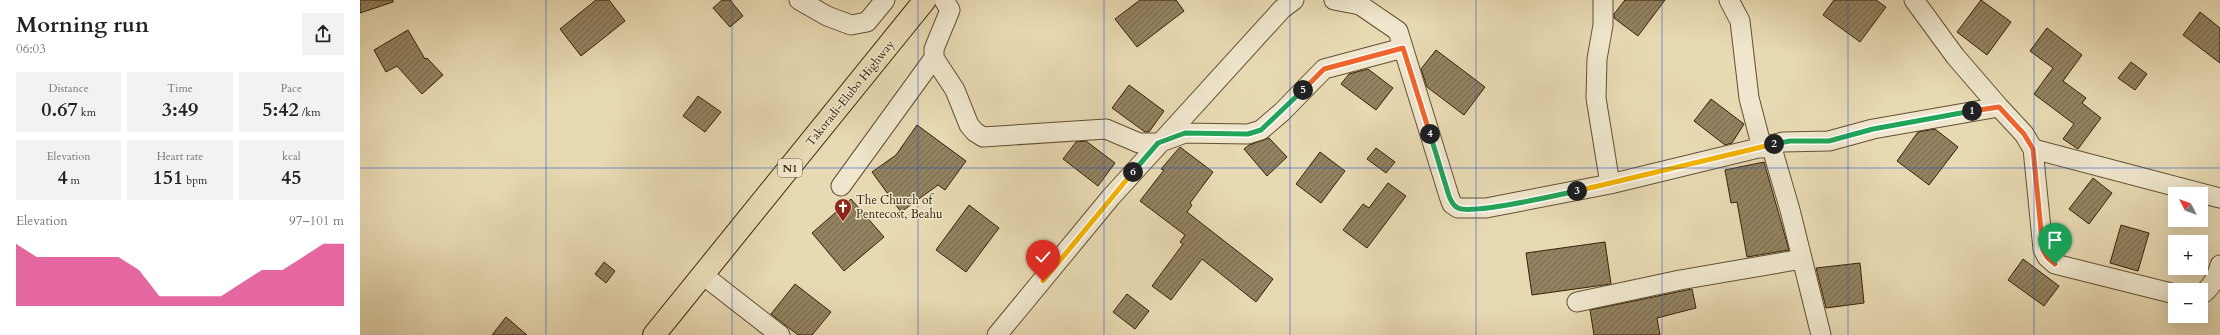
<!DOCTYPE html>
<meta charset="utf-8">
<style>
:root{--surface:#fff;--page:#f2f2f2;--text:#222;--muted:#767676;--accent:#db2777}
body{margin:0;font-family:Cardo,serif;background:var(--page);color:var(--text);height:100vh;display:flex;flex-direction:column;font-size:15px;white-space:nowrap}
*{box-sizing:border-box;margin:0}
p{font-size:13px;color:var(--muted)}
.icon{flex:none;width:22px;height:22px;fill:none;stroke:currentColor;stroke-width:2;stroke-linecap:round;stroke-linejoin:round}
.map{position:relative;flex:1;overflow:hidden}
.drawer{display:flex;flex-direction:column;background:var(--surface);width:360px}
.drawer>*{flex:none}
.needle{width:26px;rotate:312deg}
.fabs{position:absolute;left:1808px;top:187px;display:grid;gap:8px}
.fabs a{display:grid;place-items:center;width:40px;height:40px;border-radius:0px;background:var(--surface);box-shadow:0 4px 16px #0002;font-size:20px}
.pin{position:absolute;display:grid;place-items:center;width:34px;height:34px;color:#fff;margin:-41px -17px;border-radius:50% 50% 50% 0;rotate:-45deg;box-shadow:0 0 4px #0007}
.pin .icon{rotate:45deg}
.km{position:absolute;width:20px;height:20px;margin:-10px;border-radius:50%;background:#222;color:#fff;font-size:11px;line-height:20px;text-align:center}
.round{display:grid;place-items:center;flex:none;width:42px;height:42px;border-radius:0px;background:var(--page)}
.headline{display:flex;align-items:center;justify-content:space-between;height:68px;padding:0 16px}
h1{font-size:22px;font-weight:600;line-height:30px}
.figures{display:grid;grid-template-columns:repeat(3,1fr);gap:6px;height:68px;padding:4px 16px}
.figures div{display:grid;align-content:center;border-radius:0px;background:var(--page);text-align:center}
.figures b{font-size:20px;font-weight:600}
.figures small{font-size:11px;font-weight:400}
.figures p{font-size:11px}
.chart{height:112px;padding:8px 16px}
.chart p{display:flex;justify-content:space-between}
.chart svg{width:100%;height:72px;margin-top:4px;fill:var(--accent);opacity:.7}
main{display:flex;flex:1;min-height:0}
.map>svg:first-child{display:block}
</style>
<main>
<section class="drawer">
<div class="headline"><div><h1>Morning run</h1><p>06:03</p></div><a class="round"><svg class="icon" aria-label="share" viewBox="0 0 24 24"><path d="M12 15V3M7 8l5-5 5 5M5 13v7h14v-7"/></svg></a></div>
<div class="figures">
<div><p>Distance</p><b>0.67<small> km</small></b></div>
<div><p>Time</p><b>3:49</b></div>
<div><p>Pace</p><b>5:42<small> /km</small></b></div>
</div>
<div class="figures">
<div><p>Elevation</p><b>4<small> m</small></b></div>
<div><p>Heart rate</p><b>151<small> bpm</small></b></div>
<div><p>kcal</p><b>45</b></div>
</div>
<div class="chart"><p><span>Elevation</span>97–101 m</p>
<svg viewBox="0 0 160 44" preserveAspectRatio="none"><path d="M0 44V6L10 14L20 14L30 14L40 14L50 14L60 22L70 38L80 38L90 38L100 38L110 30L120 22L130 22L140 14L150 6L160 6V44z"/></svg>
</div>
</section>
<div class="map">
<svg width="1860" height="335" viewBox="0 0 1860 335">
<defs>
<pattern id="building-hatch" width="6" height="6" patternUnits="userSpaceOnUse"><rect width="6" height="6" fill="#928260"/><path d="M-1 1l2-2M0 6l6-6M5 7l2-2" fill="none" stroke="#786a4d"/></pattern>
</defs>
<rect width="100%" height="100%" fill="#e7d9b2"/>
<filter id="stains"><feTurbulence type="fractalNoise" baseFrequency=".005" numOctaves="4"/><feColorMatrix values="0 0 0 0 .2 0 0 0 0 .09 0 0 0 0 .02 0 0 0 .5 -.17"/></filter>
<radialGradient id="worn" r=".72"><stop offset=".6" stop-color="#630" stop-opacity="0"/><stop offset="1" stop-color="#630" stop-opacity=".3"/></radialGradient>
<path fill="url(#building-hatch)" stroke="#362307" d="M0,0H33V2L0,13Z
M236,0H249L265,21L221,56L200,29Z
M362,0H370L383,16L370,27L353,8Z
M780,0H816L824,11L777,47L755,19Z
M1265,0H1305L1278,36L1254,18V14Z
M1474,0H1516L1526,7L1500,42L1463,15Z
M1621,0L1651,22L1627,55L1597,32Z
M1840,12L1860,28V63L1823,35Z
M1687,28L1722,55L1703,81L1726,98L1722,103L1741,118L1718,149L1703,139L1714,124L1674,94L1693,68L1670,51Z
M48,30L65,59L67,58L83,75L62,94L37,66L26,72L14,50Z
M1076,50L1125,87L1104,115L1067,87L1061,69Z
M1771,62L1787,74L1775,90L1758,78Z
M1008,69L1033,88L1016,110L981,84L989,74Z
M769,85L804,111L789,132H785L752,108Z
M338,96L361,112L345,132L323,116Z
M1351,99L1384,124L1372,143L1365,145L1334,121Z
M557,125L606,161L585,190L578,185L541,212L512,172L536,155Z
M1575,129L1598,147L1569,185L1537,161L1558,132Z
M909,138L927,157L907,176L884,149L889,145Z
M726,141L755,163L738,186L703,159L716,142Z
M820,147L853,172L830,203L832,205L827,212L913,279L896,302L842,259L811,300L792,286L823,244L820,242L825,235L780,201L804,170L801,169Z
M1016,148L1035,162L1026,173L1007,159Z
M960,152L985,171L961,203L936,184Z
M1404,162L1429,250L1387,257L1377,202L1371,203L1365,170Z
M1733,178L1752,193L1729,224L1709,209Z
M1028,183L1046,196L1007,248L983,230L1003,204L1009,208Z
M491,199L524,237L484,271L452,233Z
M609,205L639,228L606,272L576,250Z
M1761,225L1789,233L1778,271L1750,263Z
M1245,242L1251,284L1172,295L1166,253Z
M1663,259L1699,286L1684,306L1648,280Z
M244,262L255,271L246,283L235,274Z
M1500,263L1504,303L1466,308L1456,268Z
M435,284L471,312L452,335H438L411,314Z
M1332,289L1336,308L1297,318L1300,335H1234L1230,310Z
M767,294L789,311L775,329L753,312Z
M146,317L167,335H132Z"/>
<g fill="none" stroke-linecap="round" stroke-linejoin="round">
<g stroke="#625032" stroke-width="21">
<path id="minor" d="M439,0L467,16L491,25L507,22L525,0
M584,0L590,10L574,49V58L595,90L609,125L615,132L623,137L746,129L779,143H798L825,133L888,134L901,130L922,112L964,69L1043,48
M974,0L1000,5L1038,31L1089,196L1092,204L1098,208H1126L1250,184L1423,142L1469,141L1513,129L1639,107L1664,134L1673,149L1683,249L1687,257L1695,264L1815,294
M1243,0V25L1237,59L1236,98L1250,184
M1369,0L1380,21L1389,98L1402,148
M1554,0L1595,56L1639,107
M1411,145L1430,210L1461,335
M1673,149L1860,198
M481,186L574,58
M343,275L420,335
M1841,295C1851,288 1857,277 1860,265
M1217,302L1320,280L1442,259
M637,335L751,197L922,9L934,0"/>
</g>
<g stroke="#362307" stroke-width="24">
<path id="highway" d="M294,335L565,0"/>
</g>
<use href="#minor" stroke="#efe6cd" stroke-width="19"/>
<use href="#highway" stroke="#e7d9b2" stroke-width="22"/>
</g>
<g fill="none" stroke-linecap="round" stroke-linejoin="round">
<g stroke="#fff" stroke-width="8">
<path id="split-1" d="M1612,111L1639,107L1664,134L1673,149L1683,250L1687,257L1695,264"/>
</g>
<g stroke="#fff" stroke-width="8">
<path id="split-2" d="M1414,144L1430,141H1469L1513,129L1612,111"/>
</g>
<g stroke="#fff" stroke-width="8">
<path id="split-3" d="M1217,191L1414,144"/>
</g>
<g stroke="#fff" stroke-width="8">
<path id="split-4" d="M1070,134L1089,196C1091,200 1092,205 1098,208C1113,215 1197,195 1217,191"/>
</g>
<g stroke="#fff" stroke-width="8">
<path id="split-5" d="M943,90L964,69L1043,48L1070,134"/>
</g>
<g stroke="#fff" stroke-width="8">
<path id="split-6" d="M773,172L798,143L825,133L888,134L901,130L943,90"/>
</g>
<g stroke="#fff" stroke-width="8">
<path id="split-7" d="M683,281L773,172"/>
</g>
<use href="#split-1" stroke="#f0652b" stroke-width="5"/>
<use href="#split-2" stroke="#22a559" stroke-width="5"/>
<use href="#split-3" stroke="#f5b400" stroke-width="5"/>
<use href="#split-4" stroke="#22a559" stroke-width="5"/>
<use href="#split-5" stroke="#f0652b" stroke-width="5"/>
<use href="#split-6" stroke="#22a559" stroke-width="5"/>
<use href="#split-7" stroke="#f5b400" stroke-width="5"/>
</g>
<path fill="none" stroke="#1d4ed8" stroke-width="1" stroke-opacity="0.55" d="M186,0V335M372,0V335M558,0V335M744,0V335M930,0V335M1116,0V335M1302,0V335M1488,0V335M1674,0V335M0,168H1860"/>
<defs>
<g id="church-pin" transform="scale(0.9)"><path d="M0 17L-7.5 6A9.5 9.5 0 1 1 7.5 6Z" fill="#8f2418" stroke="#efe6cd"/><path d="M-1.2-6h2.4v3.5h3.3v2.4h-3.3V6h-2.4V-.1h-3.3v-2.4h3.3Z" fill="#fff"/></g>
</defs>
<g fill-rule="evenodd">
<use href="#church-pin" x="483" y="207"/>
</g>
<g text-anchor="middle" stroke-width="3" stroke-linejoin="round" paint-order="stroke">
<rect fill="#efe6cd" stroke="#6e5e42" stroke-width="1" x="418" y="159" width="24" height="18" rx="3"/>
<g font-size="11" font-weight="bold" fill="#362307">
<text x="430" y="172">N1</text>
</g>
<g font-size="12" fill="#362307" stroke="#efe6cd">
<text transform="translate(490 93) rotate(-51)" y="4">Takoradi-Elubo Highway</text>
</g>
<g font-size="12" fill="#362307" stroke="#efe6cd" text-anchor="start">
<text x="496" y="204">The Church of<tspan x="496" dy="14">Pentecost, Beahu</tspan></text>
</g>
</g>
<rect width="100%" height="100%" filter="url(#stains)"/>
<rect width="100%" height="100%" fill="url(#worn)"/>
</svg>
<div class="fabs">
<a><svg class="needle" viewBox="-14 -14 28 28"><path d="M0-13l5 13h-10z" fill="#e53935"/><path d="M0 13l5-13h-10z" fill="#767676"/></svg></a>
<a>+</a>
<a>−</a>
</div>
<div class="pin" style="left:1695px;top:264px;background:#1e9e55"><svg class="icon" aria-label="arrive" viewBox="0 0 24 24"><path d="M6 21V4h12l-3 4 3 4H6"/></svg></div>
<div class="pin" style="left:683px;top:281px;background:#d93025"><svg class="icon" aria-label="check" viewBox="0 0 24 24"><path d="M5 12l5 5 9-10"/></svg></div>
<b class="km" style="left:1612px;top:111px">1</b>
<b class="km" style="left:1414px;top:144px">2</b>
<b class="km" style="left:1217px;top:191px">3</b>
<b class="km" style="left:1070px;top:134px">4</b>
<b class="km" style="left:943px;top:90px">5</b>
<b class="km" style="left:773px;top:172px">6</b>
</div>
</main>
